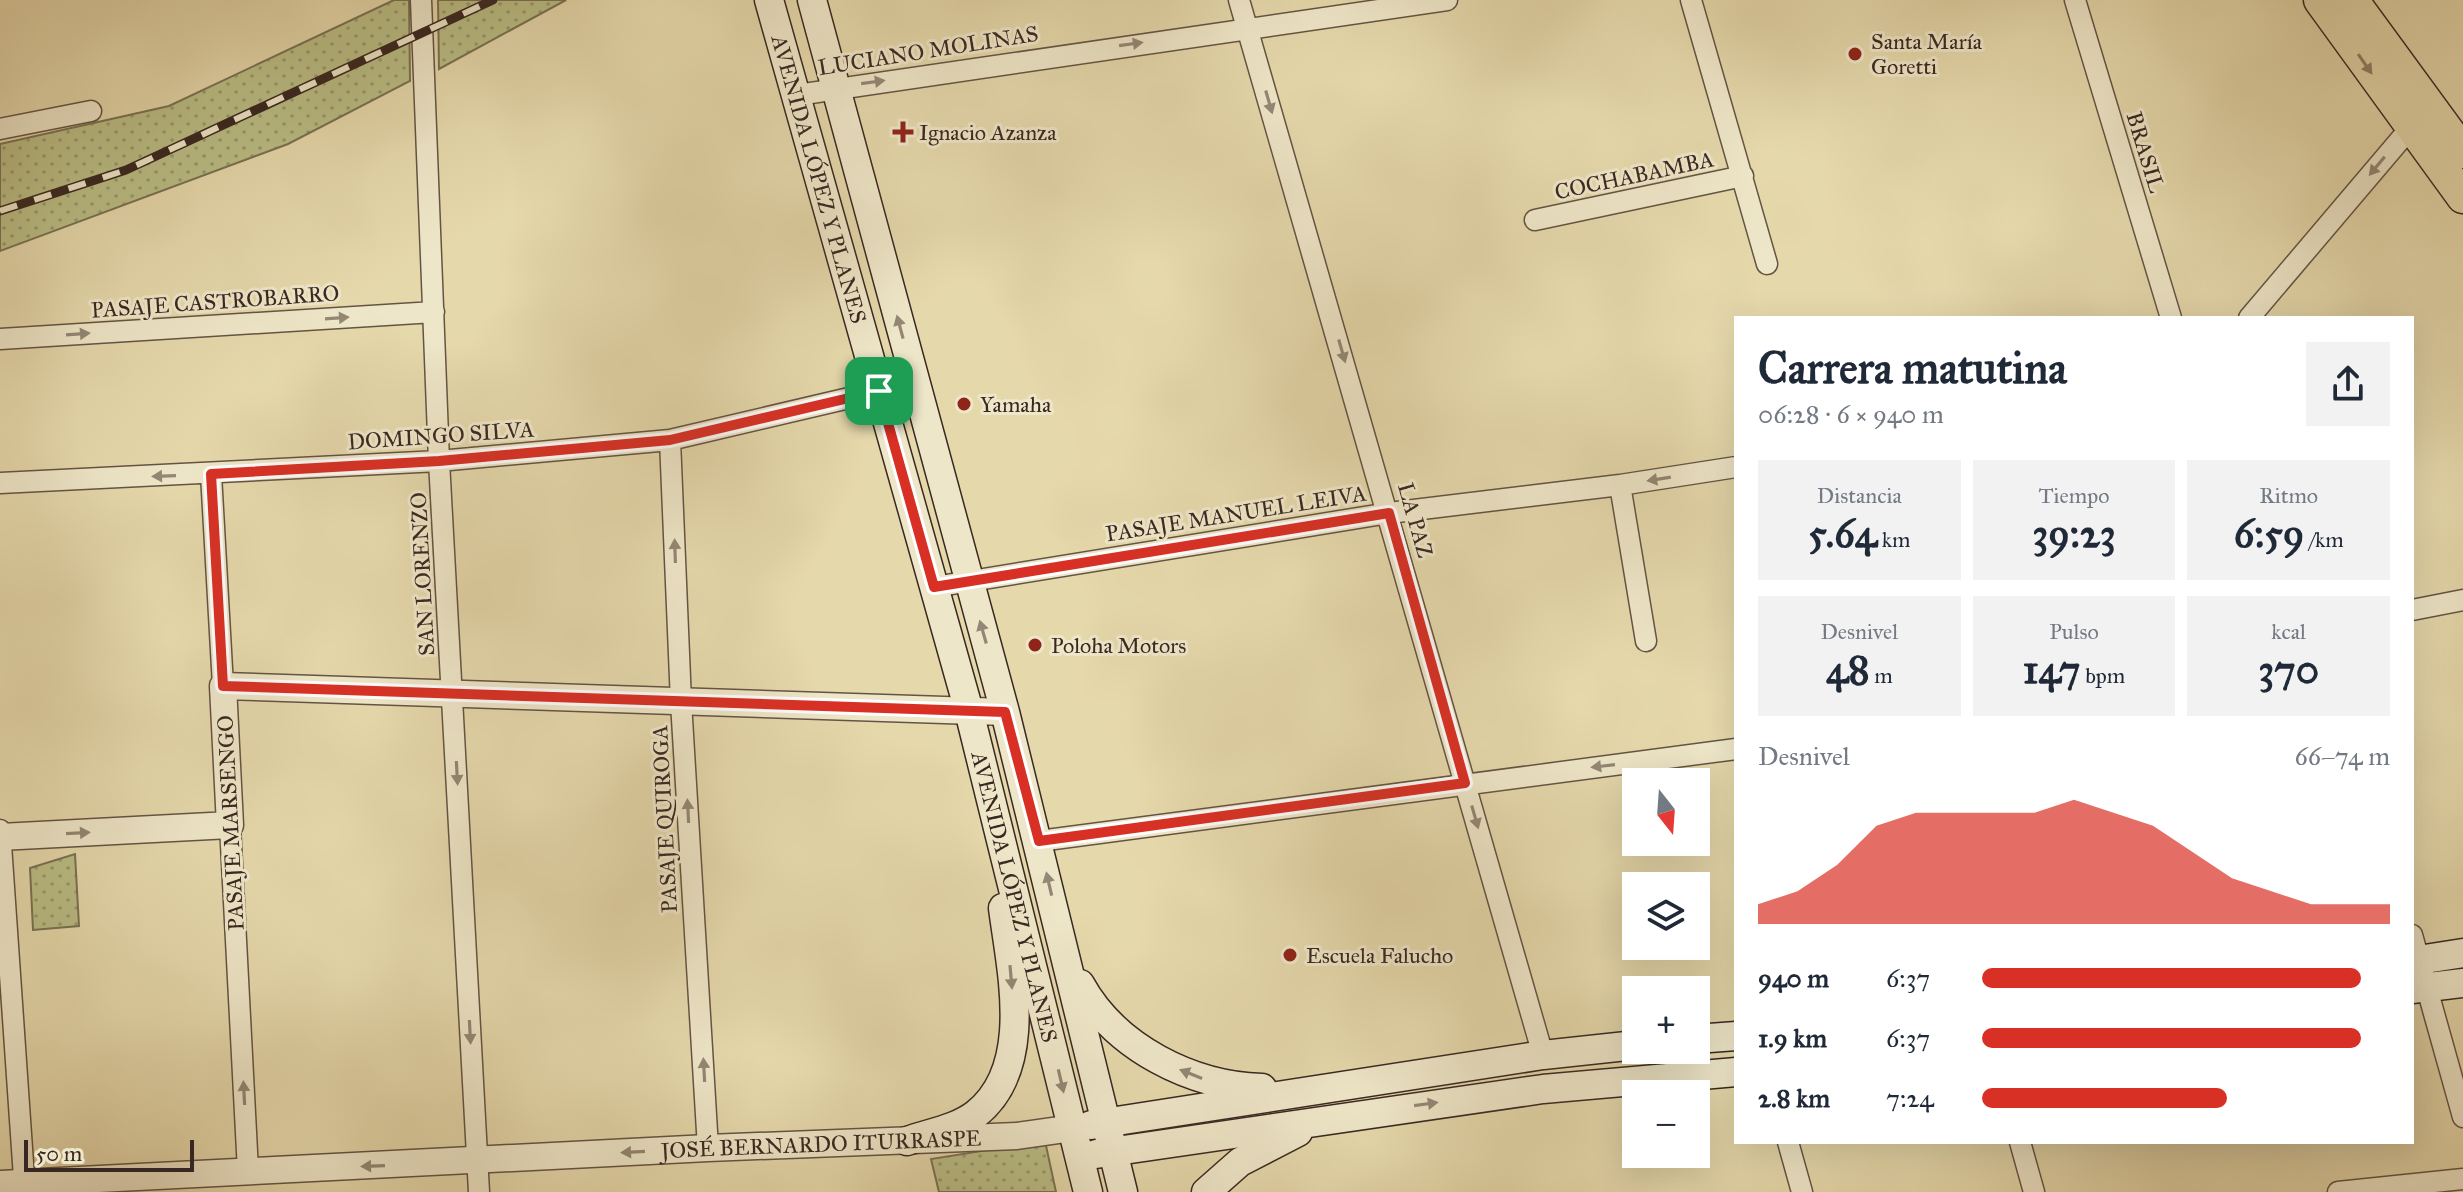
<!DOCTYPE html>
<html lang="es">
<meta charset="utf-8">
<style>
:root{--surface:#fff;--page:#f2f2f3;--text:#1f2937;--muted:#747a83;--accent:#d93025}
body{margin:0;font-family:"IM FELL Great Primer",serif;background:var(--page);color:var(--text);height:100vh;display:flex;flex-direction:column;font-size:30px;white-space:nowrap}
*{box-sizing:border-box;margin:0}
p{font-size:26px;color:var(--muted)}
.icon{flex:none;width:44px;height:44px;fill:none;stroke:currentColor;stroke-width:2;stroke-linecap:round;stroke-linejoin:round}
.map{position:relative;flex:1;overflow:hidden}
.panel{position:absolute;left:1734px;top:316px;width:680px;height:828px;display:flex;flex-direction:column;background:var(--surface);border-radius:0px;box-shadow:0 8px 32px #0002}
.panel>*{flex:none}
.needle{width:52px;rotate:163deg}
.tools{position:absolute;left:1622px;top:768px;display:grid;gap:16px}
.tools a{display:grid;place-items:center;width:88px;height:88px;border-radius:0px;background:var(--surface);box-shadow:0 8px 32px #0002;font-size:40px}
.scale{position:absolute;left:24px;bottom:20px;width:170px;box-sizing:border-box;padding-left:8px;border:4px solid #392822;border-top:0;font-size:22px;line-height:28px;white-space:nowrap;color:#392822;-webkit-text-stroke:6px #eee6c8;paint-order:stroke}
.pin{position:absolute;display:grid;place-items:center;width:68px;height:68px;color:#fff;margin:-34px;border-radius:16px;box-shadow:0 4px 12px #0006}
.round{display:grid;place-items:center;flex:none;width:84px;height:84px;border-radius:0px;background:var(--page)}
.overview{display:flex;align-items:center;justify-content:space-between;height:136px;padding:0 24px}
h1{font-size:44px;font-weight:800;line-height:60px}
.metrics{display:grid;grid-template-columns:repeat(3,1fr);gap:12px;height:136px;padding:8px 24px}
.metrics div{display:grid;align-content:center;border-radius:0px;background:var(--page);text-align:center}
.metrics b{font-size:40px;font-weight:800}
.metrics small{font-size:22px;font-weight:400}
.metrics p{font-size:22px}
.chart{height:224px;padding:16px 24px}
.chart p{display:flex;justify-content:space-between}
.chart svg{width:100%;height:144px;margin-top:8px;fill:var(--accent);opacity:.7}
ul{padding:0 24px;list-style:none;font-size:26px}
li{display:grid;grid-template-columns:128px 96px 1fr;align-items:center;height:60px}
li i{height:20px;border-radius:10px;background:var(--accent)}
.map>svg:first-child{display:block}
</style>
<div class="map">
<svg width="2463" height="1192" viewBox="0 0 2463 1192">
<defs>
<pattern id="grass-dots" width="8" height="8" patternUnits="userSpaceOnUse" patternTransform="scale(2)"><rect width="8" height="8" fill="#babd85"/><path d="M2 2h.1M6 6h.1" fill="none" stroke="#989a6c" stroke-width="1.8" stroke-linecap="round"/></pattern>
</defs>
<rect width="100%" height="100%" fill="#e5d8ab"/>
<filter id="stains"><feTurbulence type="fractalNoise" baseFrequency=".0025" numOctaves="4"/><feColorMatrix values="0 0 0 0 .2 0 0 0 0 .09 0 0 0 0 .02 0 0 0 .5 -.17"/></filter>
<radialGradient id="worn" r=".72"><stop offset=".6" stop-color="#630" stop-opacity="0"/><stop offset="1" stop-color="#630" stop-opacity=".3"/></radialGradient>
<path fill="url(#grass-dots)" stroke="#7a7254" stroke-width="2" d="M394,0H409L410,81L288,144L0,251V144L169,106Z
M438,0H566L439,69Z
M75,854L79,926L33,930L30,868Z
M1045,1141L1056,1192H939L931,1159Z"/>
<g fill="none" stroke-linecap="round" stroke-linejoin="round">
<g stroke="#645444" stroke-width="23">
<path id="minor" d="M421,0L439,461L479,1192
M1239,0L1543,1055
M1691,0L1767,264
M2075,0L2171,318
M797,95L1447,0
M0,129L91,111
M1535,220L1743,176
M2249,318L2417,120
M0,339L434,312
M670,440L681,702L708,1148
M211,474L223,686
M0,483L439,461L670,440L879,391
M1620,485L1646,641
M934,587L1389,513L1620,485L1736,467
M2412,610L2463,600
M230,825L248,1171
M0,830L25,1192
M1039,841L1736,749
M2412,935L2463,1117
M1788,1142L1802,1192
M2020,1142L2034,1192
M2338,1192L2463,1179"/>
</g>
<g stroke="#645444" stroke-width="29">
<g id="tertiary">
<path d="M0,837L230,825L223,686L1005,712"/>
<path id="s1" d="M0,1184L708,1148L1017,1136L1073,1128"/>
</g>
</g>
<g stroke="#392822" stroke-width="31">
<g id="secondary">
<path id="s2" d="M769,0L969,711L1088,1192"/>
<path d="M812,0L1005,712L1123,1192"/>
<path d="M2412,961L2463,953"/>
<path d="M1080,984C1115,1048 1192,1086 1262,1088"/>
<path d="M2412,989L2463,983"/>
<path d="M1696,1039L1736,1036"/>
<path d="M1091,1125L1543,1055L1636,1045"/>
<path d="M907,1141C929,1133 957,1129 976,1114C1035,1067 1011,971 1003,908"/>
<path d="M1096,1154L1543,1089L1736,1072"/>
<path d="M1206,1192L1240,1162L1298,1132"/>
</g>
</g>
<g stroke="#392822" stroke-width="35">
<path id="primary" d="M2320,0L2463,197
M2352,0L2463,152"/>
</g>
<use href="#minor" stroke="#eee6c8" stroke-width="20"/>
<use href="#tertiary" stroke="#eee6c8" stroke-width="26"/>
<use href="#secondary" stroke="#eee6c8" stroke-width="28"/>
<use href="#primary" stroke="#e5d8ab" stroke-width="32"/>
<g stroke="#392822" stroke-width="9">
<path id="rail" d="M0,211L126,170L493,0"/>
</g>
<use href="#rail" stroke="#eee6c8" stroke-width="6" stroke-dasharray="18" stroke-linecap="butt"/>
</g>
<defs><path id="oneway-solid" d="M-6-.8H1V-3.2L6.5 0L1 3.2V.8H-6Z" transform="scale(2)"/></defs>
<g fill="#948775">
<use href="#oneway-solid" transform="translate(1131 44) rotate(-8)"/>
<use href="#oneway-solid" transform="translate(873 82) rotate(-8)"/>
<use href="#oneway-solid" transform="translate(1269 102) rotate(74)"/>
<use href="#oneway-solid" transform="translate(2377 166) rotate(130)"/>
<use href="#oneway-solid" transform="translate(337 318) rotate(-4)"/>
<use href="#oneway-solid" transform="translate(900 327) rotate(-105)"/>
<use href="#oneway-solid" transform="translate(78 334) rotate(-4)"/>
<use href="#oneway-solid" transform="translate(1342 351) rotate(74)"/>
<use href="#oneway-solid" transform="translate(164 476) rotate(178)"/>
<use href="#oneway-solid" transform="translate(1659 479) rotate(171)"/>
<use href="#oneway-solid" transform="translate(675 551) rotate(-92)"/>
<use href="#oneway-solid" transform="translate(983 632) rotate(-106)"/>
<use href="#oneway-solid" transform="translate(1603 766) rotate(173)"/>
<use href="#oneway-solid" transform="translate(457 773) rotate(87)"/>
<use href="#oneway-solid" transform="translate(688 811) rotate(-93)"/>
<use href="#oneway-solid" transform="translate(1475 817) rotate(74)"/>
<use href="#oneway-solid" transform="translate(78 833) rotate(-3)"/>
<use href="#oneway-solid" transform="translate(1049 884) rotate(-103)"/>
<use href="#oneway-solid" transform="translate(1011 977) rotate(85)"/>
<use href="#oneway-solid" transform="translate(470 1032) rotate(87)"/>
<use href="#oneway-solid" transform="translate(704 1070) rotate(-93)"/>
<use href="#oneway-solid" transform="translate(1191 1074) rotate(-158)"/>
<use href="#oneway-solid" transform="translate(1061 1081) rotate(77)"/>
<use href="#oneway-solid" transform="translate(244 1093) rotate(-93)"/>
<use href="#oneway-solid" transform="translate(1426 1104) rotate(-8)"/>
<use href="#oneway-solid" transform="translate(633 1152) rotate(177)"/>
<use href="#oneway-solid" transform="translate(373 1166) rotate(178)"/>
</g>
<use fill="#8f8066" href="#oneway-solid" transform="translate(2365 64) rotate(55)"/>
<g fill="none" stroke-linecap="round" stroke-linejoin="round">
<g stroke="#fff" stroke-width="16">
<path id="route" d="M879,391L934,587L1389,513L1465,783L1039,841L1005,712L223,686L211,474L439,461L670,440Z"/>
</g>
<use href="#route" stroke="#d93025" stroke-width="10"/>
</g>
<g fill="#8f2418" stroke="#eee6c8" stroke-width="3">
<circle cx="1855" cy="54" r="8"/>
<path d="M899 120h8v8h8v8h-8v8h-8v-8h-8v-8h8z"/>
<circle cx="964" cy="404" r="8"/>
<circle cx="1035" cy="645" r="8"/>
<circle cx="1290" cy="955" r="8"/>
</g>
<g text-anchor="middle" stroke-width="6" stroke-linejoin="round" paint-order="stroke">
<g font-size="22" fill="#392822" stroke="#eee6c8" text-anchor="start">
<text x="1871" y="49">Santa María<tspan x="1871" dy="25">Goretti</tspan></text>
<text x="919" y="140">Ignacio Azanza</text>
<text x="980" y="412">Yamaha</text>
<text x="1051" y="653">Poloha Motors</text>
<text x="1306" y="963">Escuela Falucho</text>
</g>
<g font-size="22" fill="#392822" stroke="#eee6c8">
<text transform="translate(928 50) rotate(-9)" y="8">LUCIANO MOLINAS</text>
<text transform="translate(2146 152) rotate(73)" y="8">BRASIL</text>
<text transform="translate(1634 175) rotate(-12)" y="8">COCHABAMBA</text>
<text dy="8" stroke="none"><textPath href="#s2" startOffset="186">AVENIDA LÓPEZ Y PLANES</textPath></text>
<text transform="translate(215 301) rotate(-4)" y="8">PASAJE CASTROBARRO</text>
<text transform="translate(441 435) rotate(-4)" y="8">DOMINGO SILVA</text>
<text transform="translate(1236 513) rotate(-9)" y="8">PASAJE MANUEL LEIVA</text>
<text transform="translate(1416 520) rotate(74)" y="8">LA PAZ</text>
<text transform="translate(422 574) rotate(-93)" y="8">SAN LORENZO</text>
<text transform="translate(664 819) rotate(-93)" y="8">PASAJE QUIROGA</text>
<text transform="translate(230 823) rotate(-93)" y="8">PASAJE MARSENGO</text>
<text dy="8" stroke="none"><textPath href="#s2" startOffset="930">AVENIDA LÓPEZ Y PLANES</textPath></text>
<text dy="8" stroke="none"><textPath href="#s1" startOffset="822">JOSÉ BERNARDO ITURRASPE</textPath></text>
</g>
</g>
<rect width="100%" height="100%" filter="url(#stains)"/>
<rect width="100%" height="100%" fill="url(#worn)"/>
</svg>
<div class="tools">
<a><svg class="needle" viewBox="-14 -14 28 28"><path d="M0-13l5 13h-10z" fill="#e53935"/><path d="M0 13l5-13h-10z" fill="#747a83"/></svg></a>
<a><svg class="icon" aria-label="layers" viewBox="0 0 24 24"><path d="M12 4l9 5-9 5-9-5zM3 14l9 5 9-5"/></svg></a>
<a>+</a>
<a>−</a>
</div>
<div class="scale">50 m</div>
<div class="pin" style="left:879px;top:391px;background:#1e9e55"><svg class="icon" aria-label="arrive" viewBox="0 0 24 24"><path d="M6 21V4h12l-3 4 3 4H6"/></svg></div>
<section class="panel">
<div class="overview"><div><h1>Carrera matutina</h1><p>06:28 · 6 × 940 m</p></div><a class="round"><svg class="icon" aria-label="share" viewBox="0 0 24 24"><path d="M12 15V3M7 8l5-5 5 5M5 13v7h14v-7"/></svg></a></div>
<div class="metrics">
<div><p>Distancia</p><b>5.64<small> km</small></b></div>
<div><p>Tiempo</p><b>39:23</b></div>
<div><p>Ritmo</p><b>6:59<small> /km</small></b></div>
</div>
<div class="metrics">
<div><p>Desnivel</p><b>48<small> m</small></b></div>
<div><p>Pulso</p><b>147<small> bpm</small></b></div>
<div><p>kcal</p><b>370</b></div>
</div>
<div class="chart"><p><span>Desnivel</span>66–74 m</p>
<svg viewBox="0 0 160 44" preserveAspectRatio="none"><path d="M0 44V38L10 34L20 26L30 14L40 10L50 10L60 10L70 10L80 6L90 10L100 14L110 22L120 30L130 34L140 38L150 38L160 38V44z"/></svg>
</div>
<ul>
<li><b>940 m</b>6:37<i style="width:93%"></i></li>
<li><b>1.9 km</b>6:37<i style="width:93%"></i></li>
<li><b>2.8 km</b>7:24<i style="width:60%"></i></li>
</ul>
</section>
</div>
